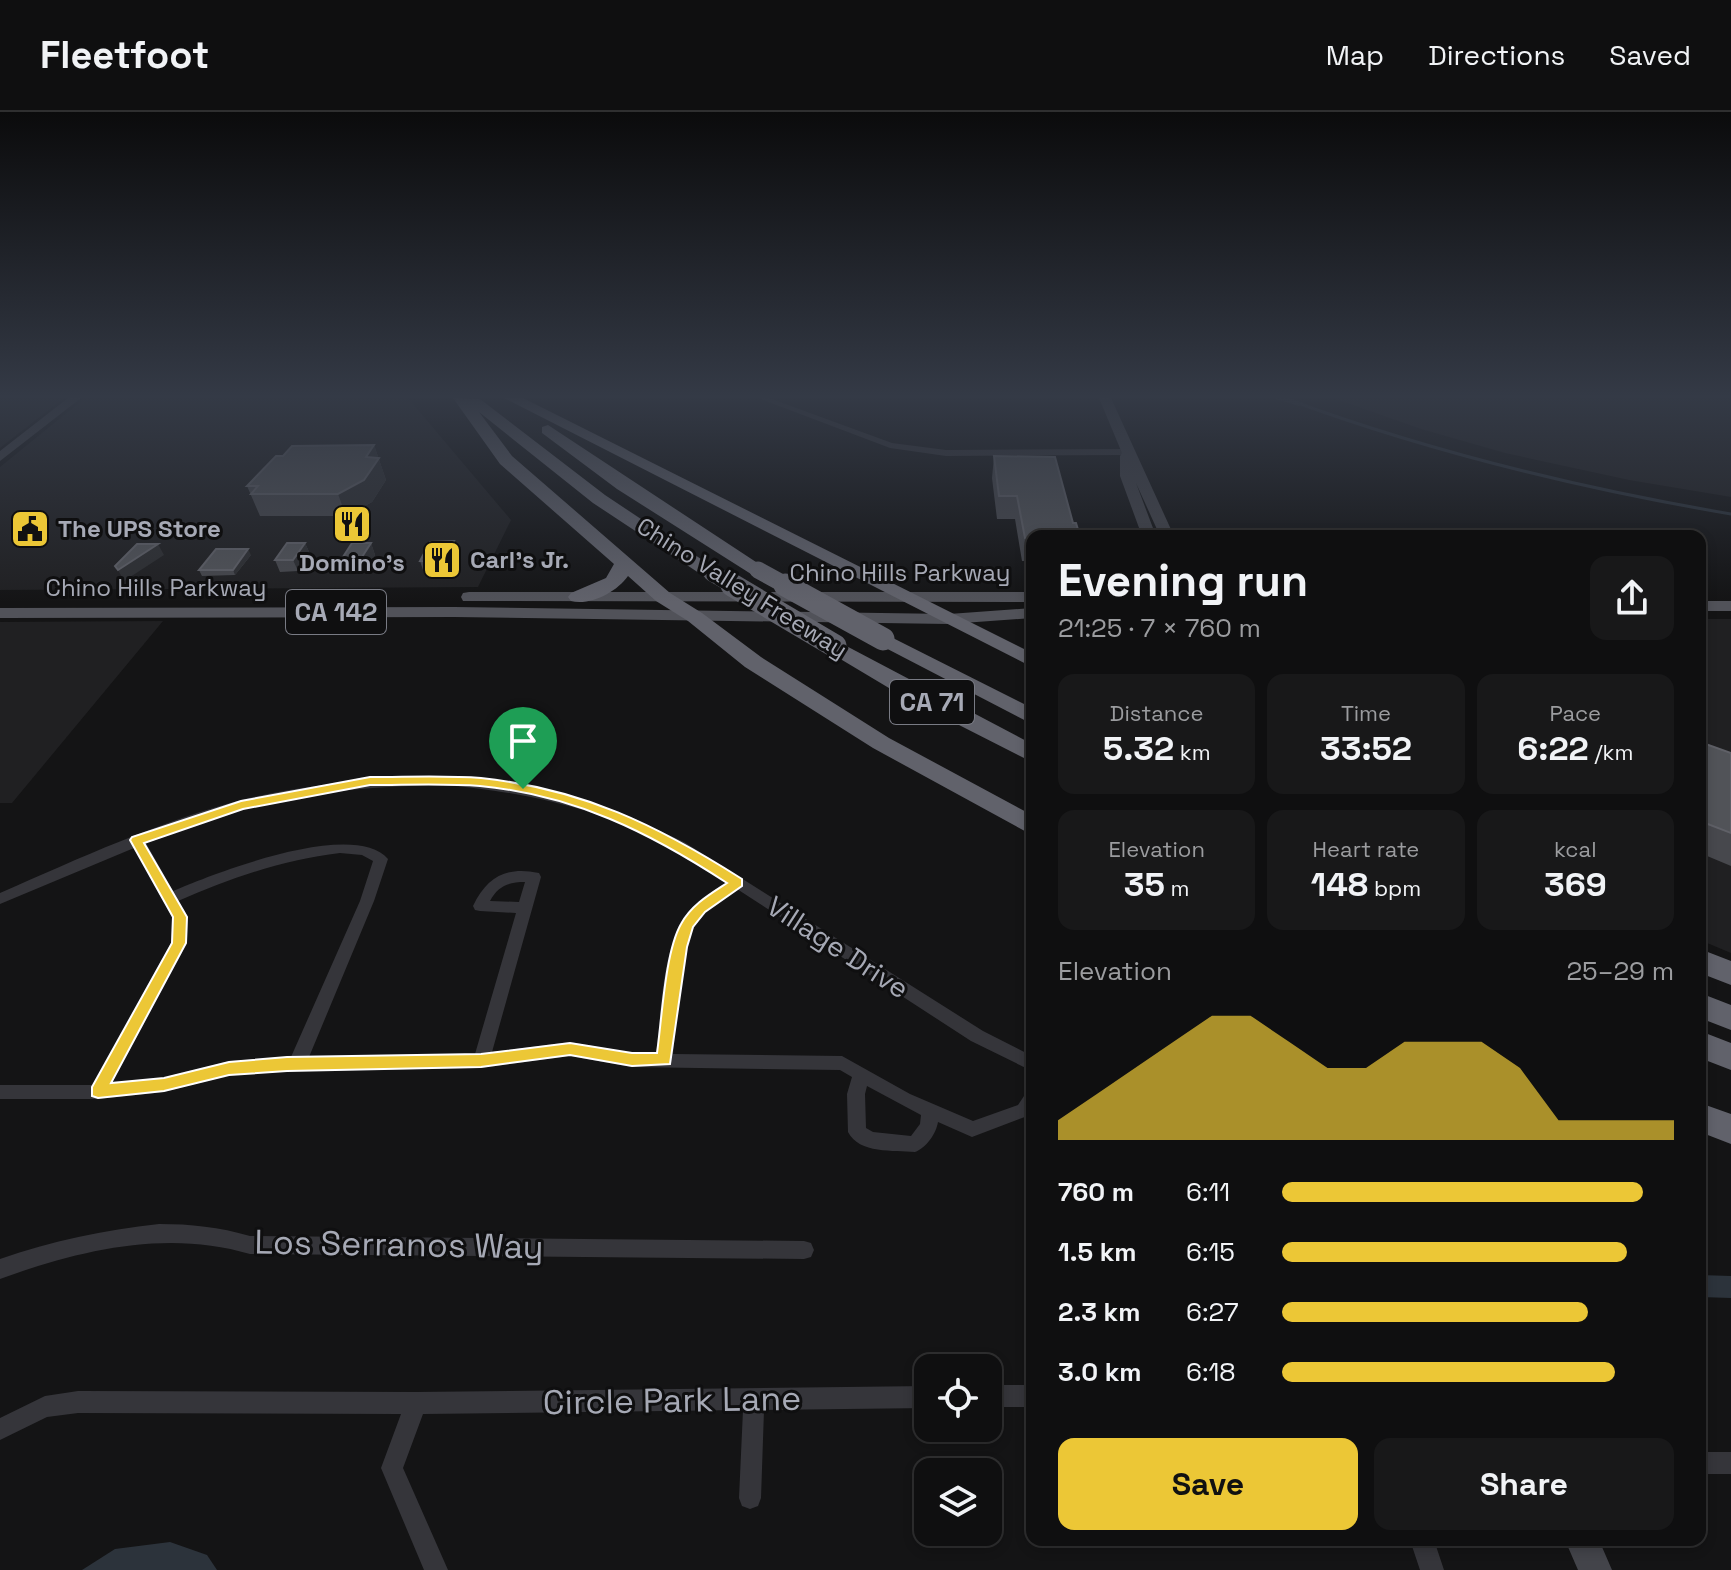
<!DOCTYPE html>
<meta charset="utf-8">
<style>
:root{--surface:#0f0f10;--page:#181819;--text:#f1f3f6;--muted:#9b9c9f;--line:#2f2f30;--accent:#ecc736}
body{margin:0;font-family:"Space Grotesk",sans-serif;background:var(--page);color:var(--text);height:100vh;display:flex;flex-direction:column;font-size:30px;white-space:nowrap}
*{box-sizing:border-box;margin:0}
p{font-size:26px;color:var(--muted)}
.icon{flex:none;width:44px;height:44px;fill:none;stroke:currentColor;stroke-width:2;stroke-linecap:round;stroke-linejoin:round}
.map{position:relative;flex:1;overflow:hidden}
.drawer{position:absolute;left:1026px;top:418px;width:680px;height:1016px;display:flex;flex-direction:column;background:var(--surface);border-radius:16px;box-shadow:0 4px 12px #0003,0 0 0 2px var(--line)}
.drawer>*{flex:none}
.tools{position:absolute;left:914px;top:1242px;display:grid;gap:16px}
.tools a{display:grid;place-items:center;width:88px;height:88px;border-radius:16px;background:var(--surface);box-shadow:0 4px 12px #0003,0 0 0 2px var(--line);font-size:40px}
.pin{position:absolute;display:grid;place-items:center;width:68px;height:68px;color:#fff;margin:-82px -34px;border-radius:50% 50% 50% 0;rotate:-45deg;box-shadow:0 0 8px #0007}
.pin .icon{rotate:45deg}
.round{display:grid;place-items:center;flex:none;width:84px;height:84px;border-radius:16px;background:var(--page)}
.summary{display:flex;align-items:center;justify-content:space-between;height:136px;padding:0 32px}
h1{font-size:44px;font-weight:700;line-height:60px}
.stats{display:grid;grid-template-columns:repeat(3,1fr);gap:12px;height:136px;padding:8px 32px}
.stats div{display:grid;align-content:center;border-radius:16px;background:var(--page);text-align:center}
.stats b{font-size:34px;font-weight:700}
.stats small{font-size:22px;font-weight:400}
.stats p{font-size:22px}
.chart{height:224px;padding:16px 32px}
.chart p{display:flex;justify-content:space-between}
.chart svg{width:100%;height:144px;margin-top:8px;fill:var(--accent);opacity:.7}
.action{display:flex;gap:16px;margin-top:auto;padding:16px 32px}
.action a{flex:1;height:92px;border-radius:16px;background:var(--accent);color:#111;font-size:32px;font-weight:700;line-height:92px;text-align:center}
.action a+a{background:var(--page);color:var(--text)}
ul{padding:0 32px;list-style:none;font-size:26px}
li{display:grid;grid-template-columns:128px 96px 1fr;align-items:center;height:60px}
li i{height:20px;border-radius:10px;background:var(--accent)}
header{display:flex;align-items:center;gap:48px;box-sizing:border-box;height:112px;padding:0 40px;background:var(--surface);border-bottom:2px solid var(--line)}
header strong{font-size:38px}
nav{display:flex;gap:44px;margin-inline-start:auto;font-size:28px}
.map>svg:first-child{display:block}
</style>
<header>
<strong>Fleetfoot</strong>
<nav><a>Map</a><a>Directions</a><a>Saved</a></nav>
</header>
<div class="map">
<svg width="1731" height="1458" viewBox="0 0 1731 1458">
<rect width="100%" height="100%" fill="#141415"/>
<path fill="#202022" d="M0,286H64L0,336Z
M85,286H408L511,408L478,475L0,478V355Z
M1333,286H1731V385L1629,368L1505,341L1421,317Z
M1700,507H1731V841L1700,828Z
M163,509L12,691H0V510Z"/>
<path fill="#2c333b" d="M170,1430L207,1443L217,1458H82L115,1437Z"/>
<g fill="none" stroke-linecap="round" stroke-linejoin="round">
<path stroke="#2c333b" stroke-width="3" d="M1284,286C1430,340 1578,376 1731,402"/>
<path fill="#2c333b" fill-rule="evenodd" d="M1273,286H1289L1304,291L1299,294Z
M1700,1163L1731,1164V1186L1700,1185Z"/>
<path fill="#35353a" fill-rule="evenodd" d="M758,286H769L892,331L946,338L1126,337L1130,340L1126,343L946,344L890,336Z
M397,665C508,664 583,682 684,730L983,919L1032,944V959L971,929L737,777C722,787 705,798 695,814C678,843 677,907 673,942L842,944L910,982L973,1009L1018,993L1026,981L1032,978V1001L1030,1003L972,1025L938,1010C936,1022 926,1036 915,1040C894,1038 859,1042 848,1020L847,982L852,965L840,958L632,955L570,944L481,956L297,959L229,963L164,980L98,987H0V973H93L171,831L172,805L134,736L0,792V781C80,746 160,709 245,687C295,675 346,670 397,665ZM445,673C525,680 604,697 674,737C692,747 709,759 726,770C711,781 694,791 684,807C661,842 662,901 656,941H632L570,930L492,940L541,765L539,761C506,754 487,765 473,794L475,798L480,799L516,801L475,942L309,945L374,789L388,747C353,707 215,761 173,779L146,731C178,719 211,706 244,697C309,679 378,674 445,673ZM340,741L362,743L373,749L360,789L291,945L229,949L164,966L112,971L187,831L188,805L178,789C230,766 283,748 340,741ZM525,770L519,790L490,789C498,774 508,770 525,770ZM867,974L921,1003L920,1012L911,1024L873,1020L866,1016L865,982Z
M159,1112C191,1112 219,1115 250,1124L804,1129L811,1131L814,1138L811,1145L804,1147L250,1142C167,1117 79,1138 0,1167V1147C52,1129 104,1118 159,1112Z
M988,1273H1032V1295H988Z
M928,1274V1296L764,1298L761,1386L758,1394L750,1397L742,1394L739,1386L743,1298L423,1302L403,1356L448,1458H424L381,1356L401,1302L78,1301L47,1305L0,1328V1306L45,1284L78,1279L416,1280Z
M1700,1340H1731V1362H1700Z
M1410,1428H1434L1444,1458H1420Z"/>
<path fill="#43444a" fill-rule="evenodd" d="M68,286H81L0,349V339Z
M1099,286H1111L1174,424H1160L1136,371L1156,424H1142L1120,364V344L1122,341Z
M1565,1428H1599L1612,1458H1578Z"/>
<path fill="#515259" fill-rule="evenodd" d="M469,480H1032V490L463,489L461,485L463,481Z
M1700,489H1731V499H1700Z
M454,495L949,502L1032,496V506L949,512L454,505L0,506V496Z"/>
<path fill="#61626b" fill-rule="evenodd" d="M453,286L480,287L605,383L722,461L712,467L705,465L593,391L479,300L512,344L670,481L702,501L761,545L889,626L1032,703V723L873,636L745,555L688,509L656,489L628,464C617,480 590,494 571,489L568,485L571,481L606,466L614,452L500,352Z
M504,286H523L1032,541V555Z
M548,313L768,458L758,464L751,462L617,377L542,321V315Z
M883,521L1032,596V612L876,531L872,527Z
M835,528L1032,632V650L904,585L827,539L824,534Z
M1700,837L1731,849V873L1700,861Z
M1700,881L1731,893V918L1700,906Z
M1700,919L1731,931V958L1700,946Z
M1700,991L1731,1002V1032L1700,1020Z"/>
<path stroke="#61626b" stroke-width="17" d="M758,458L789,475
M712,461L736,475"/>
<path stroke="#61626b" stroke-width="23" d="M732,473L835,534
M785,473L883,527"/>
</g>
<path fill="#47484d" d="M374,333L386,368L372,390L346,404H260L247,374Z
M994,344L1055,345L1032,424V449H1022L1015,407H997L992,366Z
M454,429L458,440L447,461H424L420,449Z
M305,431L310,442L298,459L280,460L275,448Z
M371,431L375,443L365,460H345L341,448Z
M251,443L235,463L202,464L199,458Z
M1700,630L1731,641V754L1700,741Z"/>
<path fill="#2e2f32" d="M374,333L386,368L372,390L346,404L338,382Z
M454,429L458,440L447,461L444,450Z
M305,431L310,442L298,459L293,448Z
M371,431L375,443L365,460L360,448Z
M158,432L164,443L124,469L118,458Z
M248,437L251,443L235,463L233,458Z"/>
<path fill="#515358" stroke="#5f6067" stroke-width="2" d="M374,333L366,345L379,346L364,368L338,382H251L258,374H247L276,344H283L292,334Z
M994,344L1055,345L1073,411H1076L1080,424H1032V426H1025L1017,384H999Z
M454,429L444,450L420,449L430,430Z
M287,431H305L293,448H275Z
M352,431H371L360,448H341Z
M137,432H158L118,458L115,454Z
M216,437H248L233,458H199Z
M1700,630L1731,641V721L1700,709Z"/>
<linearGradient id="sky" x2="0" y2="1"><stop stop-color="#0b0b0c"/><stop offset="0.58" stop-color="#343a46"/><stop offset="1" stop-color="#343a46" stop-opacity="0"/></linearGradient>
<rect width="1731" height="490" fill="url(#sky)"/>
<path fill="#ecc736" stroke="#fff" stroke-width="2" fill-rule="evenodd" d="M370,665C407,665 445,663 481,666C583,677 657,713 742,767V774L705,800L693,815L687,835L670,952L632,954L570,943L481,955L287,959L229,963L164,979L98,986L92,984V975L172,831L173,805L130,728L132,725L241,689ZM370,673C406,673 444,671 480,674C574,683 649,720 727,771C710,782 691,793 681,812C665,840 662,906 657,941H632L570,931L481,942L287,945L229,950L164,966L111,971L186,831L187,805L144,731L243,697Z"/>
<defs>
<g id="restaurant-square" transform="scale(2)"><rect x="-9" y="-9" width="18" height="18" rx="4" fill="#ecc736" stroke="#0f0f10"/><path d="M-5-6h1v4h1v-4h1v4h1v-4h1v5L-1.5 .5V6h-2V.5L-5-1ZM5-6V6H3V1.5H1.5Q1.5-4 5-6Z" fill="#111"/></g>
<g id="civic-square" transform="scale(2)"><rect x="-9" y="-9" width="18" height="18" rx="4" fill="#ecc736" stroke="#0f0f10"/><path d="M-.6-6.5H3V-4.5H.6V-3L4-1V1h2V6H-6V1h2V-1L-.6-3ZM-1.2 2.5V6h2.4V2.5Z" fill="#111"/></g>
</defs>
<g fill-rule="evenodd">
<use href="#restaurant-square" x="352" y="412"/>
<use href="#civic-square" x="30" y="417"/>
<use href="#restaurant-square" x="442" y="448"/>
</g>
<g text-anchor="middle" stroke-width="6" stroke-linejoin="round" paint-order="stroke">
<g font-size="24" font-weight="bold" fill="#a6a9b5" stroke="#0f0f10" text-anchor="start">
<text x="58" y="425">The UPS Store</text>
<text x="470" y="456">Carl's Jr.</text>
<text x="352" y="459" text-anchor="middle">Domino's</text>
</g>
<g font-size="24" fill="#a6a9b5" stroke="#0f0f10">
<text x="900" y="469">Chino Hills Parkway</text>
<text x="156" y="484">Chino Hills Parkway</text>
<text transform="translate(742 476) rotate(32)" y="8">Chino Valley Freeway</text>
</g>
<g fill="#0f0f10" stroke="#797b84" stroke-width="2">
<rect x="286" y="478" width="100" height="44" rx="6"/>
<rect x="890" y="568" width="84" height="44" rx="6"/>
</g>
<g font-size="26" font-weight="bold" fill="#a6a9b5">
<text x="336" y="509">CA 142</text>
<text x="932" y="599">CA 71</text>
</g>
<g font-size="28" fill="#a6a9b5" stroke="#0f0f10">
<text transform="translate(838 835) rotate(33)" y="10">Village Drive</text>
</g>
<g font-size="34" fill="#a6a9b5" stroke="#0f0f10">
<text transform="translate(399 1132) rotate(1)" y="12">Los Serranos Way</text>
<text transform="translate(672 1288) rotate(-1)" y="12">Circle Park Lane</text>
</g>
</g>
</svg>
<div class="tools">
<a><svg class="icon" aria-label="locate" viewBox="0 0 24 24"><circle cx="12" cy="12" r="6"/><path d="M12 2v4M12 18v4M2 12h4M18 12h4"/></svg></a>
<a><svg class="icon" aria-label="layers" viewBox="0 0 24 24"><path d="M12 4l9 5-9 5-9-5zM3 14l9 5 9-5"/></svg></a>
</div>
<div class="pin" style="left:523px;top:677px;background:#1e9e55"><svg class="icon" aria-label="arrive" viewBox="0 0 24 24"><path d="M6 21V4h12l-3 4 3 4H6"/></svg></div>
<section class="drawer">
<div class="summary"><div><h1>Evening run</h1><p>21:25 · 7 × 760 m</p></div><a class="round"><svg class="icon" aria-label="share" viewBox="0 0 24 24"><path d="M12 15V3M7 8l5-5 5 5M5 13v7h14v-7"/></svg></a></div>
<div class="stats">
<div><p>Distance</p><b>5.32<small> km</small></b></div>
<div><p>Time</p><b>33:52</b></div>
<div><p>Pace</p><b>6:22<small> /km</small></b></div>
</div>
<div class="stats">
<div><p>Elevation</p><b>35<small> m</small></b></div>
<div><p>Heart rate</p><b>148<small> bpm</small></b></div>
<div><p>kcal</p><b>369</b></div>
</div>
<div class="chart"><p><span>Elevation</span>25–29 m</p>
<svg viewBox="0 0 160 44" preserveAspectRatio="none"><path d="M0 44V38L10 30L20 22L30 14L40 6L50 6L60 14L70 22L80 22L90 14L100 14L110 14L120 22L130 38L140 38L150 38L160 38V44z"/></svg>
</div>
<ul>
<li><b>760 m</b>6:11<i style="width:92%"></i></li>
<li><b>1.5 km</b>6:15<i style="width:88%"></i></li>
<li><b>2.3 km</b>6:27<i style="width:78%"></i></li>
<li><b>3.0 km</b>6:18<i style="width:85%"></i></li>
</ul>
<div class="action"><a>Save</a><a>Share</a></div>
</section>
</div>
